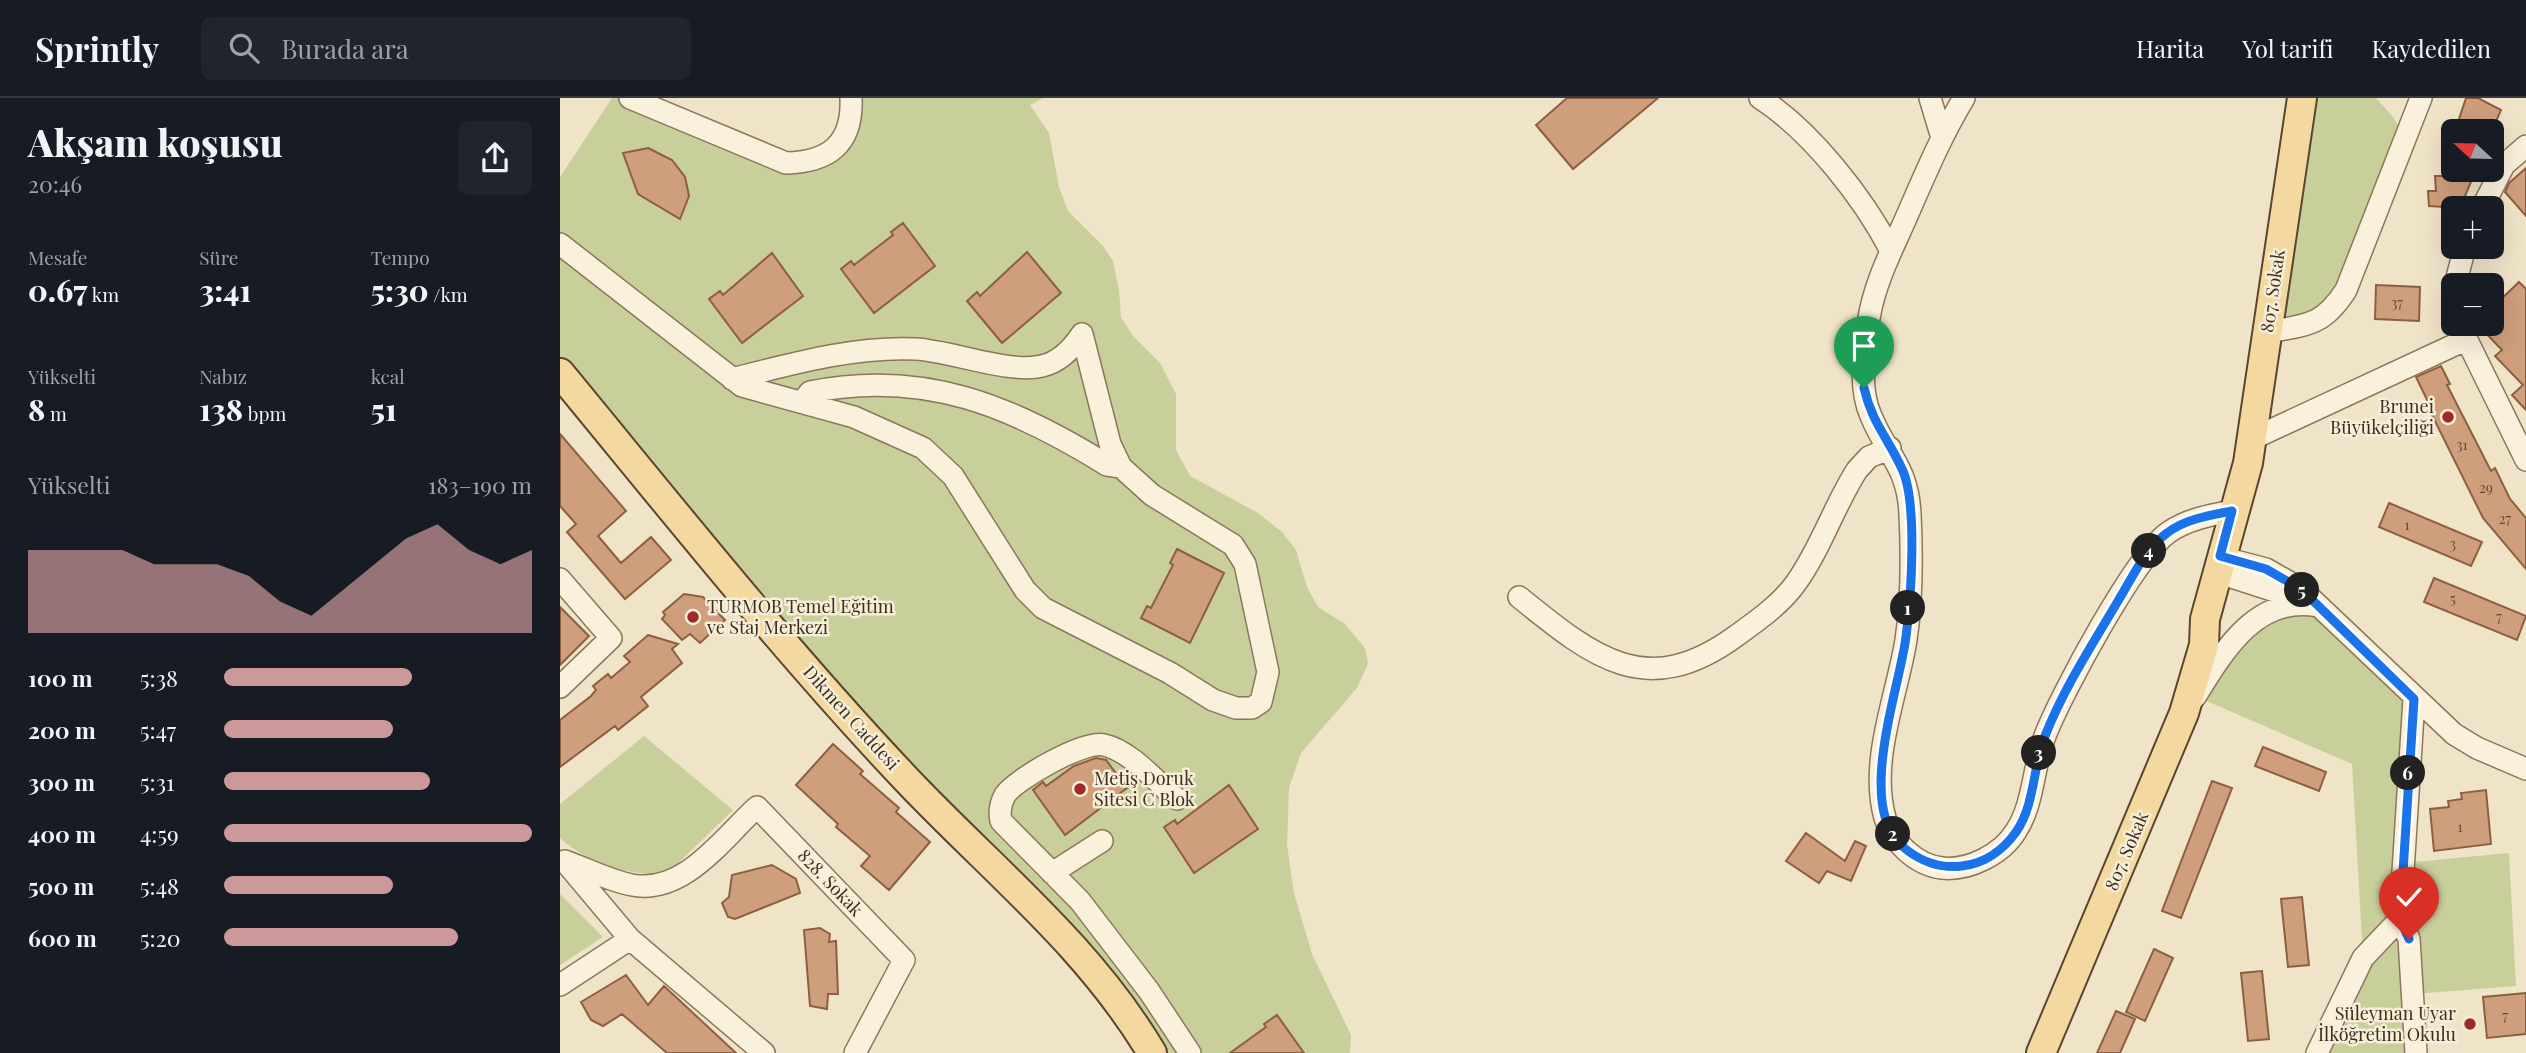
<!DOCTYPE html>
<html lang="tr">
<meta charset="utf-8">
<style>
:root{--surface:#171b24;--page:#20242c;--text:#f1f3f6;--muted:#9ea1a6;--line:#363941;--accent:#cc999b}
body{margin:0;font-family:"Playfair Display",serif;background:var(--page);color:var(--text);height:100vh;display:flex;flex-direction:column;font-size:26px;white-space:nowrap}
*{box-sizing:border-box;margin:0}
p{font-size:23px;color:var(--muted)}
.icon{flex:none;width:38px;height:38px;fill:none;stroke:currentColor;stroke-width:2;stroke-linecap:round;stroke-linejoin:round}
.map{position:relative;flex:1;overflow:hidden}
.sheet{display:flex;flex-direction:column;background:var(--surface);width:560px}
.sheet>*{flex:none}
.needle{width:46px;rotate:292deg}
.controls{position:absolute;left:1881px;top:21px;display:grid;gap:14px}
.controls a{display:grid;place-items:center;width:63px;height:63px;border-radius:10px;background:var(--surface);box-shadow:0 7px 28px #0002;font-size:35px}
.pin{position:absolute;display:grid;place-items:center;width:60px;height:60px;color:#fff;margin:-72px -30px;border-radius:50% 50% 50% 0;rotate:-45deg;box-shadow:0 0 7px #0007}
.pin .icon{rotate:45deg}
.km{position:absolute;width:35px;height:35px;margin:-18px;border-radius:50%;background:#222;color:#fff;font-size:19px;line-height:35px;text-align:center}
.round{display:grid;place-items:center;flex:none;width:74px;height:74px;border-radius:10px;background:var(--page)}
.head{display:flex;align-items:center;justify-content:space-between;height:119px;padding:0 28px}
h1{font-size:38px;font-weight:800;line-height:52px}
.figures{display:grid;grid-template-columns:repeat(3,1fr);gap:10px;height:119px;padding:7px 28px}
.figures div{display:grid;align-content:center}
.figures b{font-size:30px;font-weight:800}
.figures small{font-size:19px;font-weight:400}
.figures p{font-size:19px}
.chart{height:196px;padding:14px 28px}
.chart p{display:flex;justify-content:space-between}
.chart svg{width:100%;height:126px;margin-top:7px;fill:var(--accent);opacity:.7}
ul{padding:0 28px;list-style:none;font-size:23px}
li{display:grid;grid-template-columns:112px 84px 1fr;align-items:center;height:52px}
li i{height:18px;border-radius:9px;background:var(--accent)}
header{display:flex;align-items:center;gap:42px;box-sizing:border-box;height:98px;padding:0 35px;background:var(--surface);border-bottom:2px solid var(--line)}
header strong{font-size:33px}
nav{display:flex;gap:38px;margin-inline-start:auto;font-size:24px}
.search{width:490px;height:63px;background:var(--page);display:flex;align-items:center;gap:18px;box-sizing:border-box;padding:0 24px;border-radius:10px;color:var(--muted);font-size:26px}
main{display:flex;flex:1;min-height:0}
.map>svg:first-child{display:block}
</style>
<header>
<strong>Sprintly</strong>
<div class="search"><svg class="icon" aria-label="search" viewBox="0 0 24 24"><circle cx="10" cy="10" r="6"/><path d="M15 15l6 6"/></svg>Burada ara</div>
<nav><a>Harita</a><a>Yol tarifi</a><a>Kaydedilen</a></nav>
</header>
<main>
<section class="sheet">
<div class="head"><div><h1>Akşam koşusu</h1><p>20:46</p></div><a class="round"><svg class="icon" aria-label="share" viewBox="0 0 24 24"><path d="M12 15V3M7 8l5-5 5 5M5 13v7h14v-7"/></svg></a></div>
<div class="figures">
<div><p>Mesafe</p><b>0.67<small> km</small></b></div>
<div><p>Süre</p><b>3:41</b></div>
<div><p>Tempo</p><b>5:30<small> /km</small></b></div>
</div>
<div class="figures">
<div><p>Yükselti</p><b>8<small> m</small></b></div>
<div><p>Nabız</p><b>138<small> bpm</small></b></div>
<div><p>kcal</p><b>51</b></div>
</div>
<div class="chart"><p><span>Yükselti</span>183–190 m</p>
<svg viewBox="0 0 160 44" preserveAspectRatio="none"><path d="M0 44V15L10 15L20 15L30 15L40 20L50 20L60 20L70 24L80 33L90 38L100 29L110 20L120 11L130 6L140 15L150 20L160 15V44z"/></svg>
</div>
<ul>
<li><b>100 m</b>5:38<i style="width:61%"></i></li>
<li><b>200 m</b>5:47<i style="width:55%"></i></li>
<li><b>300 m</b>5:31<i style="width:67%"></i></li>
<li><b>400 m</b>4:59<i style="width:100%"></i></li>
<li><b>500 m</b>5:48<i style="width:55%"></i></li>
<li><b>600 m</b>5:20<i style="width:76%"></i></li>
</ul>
</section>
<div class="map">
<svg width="1966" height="955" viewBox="0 0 1966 955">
<rect width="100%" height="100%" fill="#f0e4c8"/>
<path fill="#c9cf9b" d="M52,0H70L196,54L267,58L291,0H483L470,7L489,35L499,89L508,113L543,148L553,163L559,192L561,219L573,238L600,265L616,296V352L630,378L698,415L722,434L736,452L747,489L758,509L785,526L805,550L808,566L797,590L741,655L729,690L727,747L734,795L752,856L791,937L790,955H592L0,275V79Z
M1742,0H1816L1834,20L1845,42L1776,208L1707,234Z
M1738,504L1854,601L1843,765L1949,755L1956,888L1854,896L1856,955H1757L1803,860L1792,666L1635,598L1669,549Z
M84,638L173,712L106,777C63,775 33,769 0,740V706Z
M0,796L43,839L0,867Z"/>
<path fill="#cf9f7d" stroke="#8d5f41" stroke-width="2" d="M1007,0H1098L1013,71L976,27Z
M1906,0H1918L1941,12L1932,33H1895Z
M88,50L112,62L125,79L129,98L120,121L78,96L63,55Z
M1966,70V118L1945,94L1949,85Z
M1883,72H1916L1900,110L1869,108L1868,93H1876L1875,78H1883Z
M343,125L375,168L314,215L281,171L291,163L294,167L333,137L331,134Z
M467,154L501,195L442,245L407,203L417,194L420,198Z
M212,155L243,198L182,245L149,201L160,193L163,197Z
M1959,184L1966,191V312L1952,297L1963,287L1935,258L1942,252L1917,226H1932V210Z
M1816,187L1860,189L1859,223L1815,221Z
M1881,268L1890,286L1887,287L1931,373L1935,370L1950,401L1966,420V471L1923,420L1869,311L1871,310L1856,279Z
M0,336L66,413L38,438L61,465L91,439L111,462L65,501L7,434L16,426L0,408Z
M1829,405L1922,444L1911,468L1819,429Z
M617,451L664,475L630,545L581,520L587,508L591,510L613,467L610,465Z
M1874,480L1966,518L1957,542L1864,504Z
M124,496L143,499L165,522L140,545L130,536L122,542L102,521L105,517L103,514Z
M0,509L29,538L0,567Z
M88,537L118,546L112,551L122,565L81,599L88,608L58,632L55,628L0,669V622L31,598L36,592L33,588L48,576L51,580L70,564L64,558Z
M273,646L303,673L300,676L339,710L336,714L370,744L329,792L301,768L310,758L276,729L278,726L236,687Z
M1703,649L1766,674L1759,693L1695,668Z
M536,660L546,662L567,690L505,737L473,692L483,684L486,688L514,668Z
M1652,683L1672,690L1621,820L1602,813Z
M669,687L698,731L634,775L604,729L615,722L617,726Z
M1926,692L1931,746L1874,753L1870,711L1889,709L1888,703L1902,701L1901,695Z
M1246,735L1285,763L1295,743L1306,748L1291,783L1267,773L1259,785L1226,763Z
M212,767L236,781L240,795L175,821L168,819L162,805L169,799L172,777Z
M1742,799L1749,867L1728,869L1721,801Z
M260,830L270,836L269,844L276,843L278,896H268L267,911L250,908L244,832Z
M1594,851L1613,860L1585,923L1566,914Z
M1702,873L1709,941L1688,943L1681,875Z
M66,877L88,907L104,888L176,955H107L62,916L43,928L31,922L21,904Z
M1966,895V936L1927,940L1923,899Z
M1556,913L1575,921L1560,955H1537Z
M717,917L744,955H670L706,929L704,926Z"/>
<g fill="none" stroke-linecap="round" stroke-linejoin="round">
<g stroke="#8d765c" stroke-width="24">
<path id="minor" d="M70,0L226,65C268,64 293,47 291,0
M1200,0C1251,33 1303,99 1331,153
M1370,0L1382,40
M1404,0C1381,38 1364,79 1346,120C1332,152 1315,184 1309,220C1304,251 1298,289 1311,318C1327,357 1348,369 1350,416C1352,457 1352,502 1346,542C1337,598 1309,663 1325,720C1332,744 1356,767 1382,770C1409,773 1442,756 1456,733C1474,706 1473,668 1485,638C1500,598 1577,455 1609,434C1628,421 1651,417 1672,413
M1922,110L1944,67L1966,48
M0,146L182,288L294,319L363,350L393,378L465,492L483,510L610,575L653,602L676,610H692L701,604L708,574L685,466L673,447L592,397L561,369L550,346L522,236
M1895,187L1905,149
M1899,226L1966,362
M1707,234C1747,227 1763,228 1786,192L1861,0
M172,281C231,266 294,248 356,251C391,253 450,276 482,268C500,264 512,251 522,236
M242,304L250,294C364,271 452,308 547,367L561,369
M1692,341L1905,242
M1660,459L1706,471L1741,491L1894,636L1917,650L1966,671
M1656,474L1743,502
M0,481L51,540L0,589
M959,499C1034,560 1087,603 1176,538C1197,523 1221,506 1236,485C1261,450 1274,408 1297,372L1309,359L1330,350
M1635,599C1664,552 1697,496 1758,508
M1854,601L1840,821L1849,841L1856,955
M617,701C596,684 571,653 544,647C524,642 456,681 445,697C440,706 439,714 441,723L520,803L589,893L630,955
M5,763C27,771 50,783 72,787C124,797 163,740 197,709L344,862L295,955
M7,766L70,841L204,955
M492,775L542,743
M0,887L70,841
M1757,955L1803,860L1840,821"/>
</g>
<g stroke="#5b4430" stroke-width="32">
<path id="major" d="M0,275C113,412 224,552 346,681C431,771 528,847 592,955
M1481,955L1624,615L1644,547L1645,521L1688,365L1742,0"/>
</g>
<use href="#minor" stroke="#faf1dc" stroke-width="21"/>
<use href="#major" stroke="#f3d9a0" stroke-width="28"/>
</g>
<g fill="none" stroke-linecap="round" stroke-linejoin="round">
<g stroke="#fff" stroke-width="14">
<path id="route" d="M1304,290C1312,325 1328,340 1342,371C1358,404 1351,501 1346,539C1339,592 1296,707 1342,748C1378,780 1428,774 1456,734C1475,707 1473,668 1485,638C1504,590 1532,547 1558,503C1572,480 1585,451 1607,435C1625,421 1651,417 1672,413L1660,458L1706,471L1741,491L1854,601L1840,821L1849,841"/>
</g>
<use href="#route" stroke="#1a73e8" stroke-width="9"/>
</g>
<g fill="#9e2a2b" stroke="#f7eed8" stroke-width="2.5">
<circle cx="1888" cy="319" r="7"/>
<circle cx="133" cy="519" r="7"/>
<circle cx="520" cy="691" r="7"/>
<circle cx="1910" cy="926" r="7"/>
</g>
<g text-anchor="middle" stroke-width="5" stroke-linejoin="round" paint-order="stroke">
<g font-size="14" fill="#624a37">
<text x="1837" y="210">37</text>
<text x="1902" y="352">31</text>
<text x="1926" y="395">29</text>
<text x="1945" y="426">27</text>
<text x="1847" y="432">1</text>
<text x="1893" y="451">3</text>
<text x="1893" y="506">5</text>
<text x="1939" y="524">7</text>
<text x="1900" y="734">1</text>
<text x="1945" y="923">7</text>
</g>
<g font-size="18" fill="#3d2e20" stroke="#f7eed8">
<text transform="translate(1713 193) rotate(-82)" y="6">807. Sokak</text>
<text transform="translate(291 620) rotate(48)" y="6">Dikmen Caddesi</text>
<text transform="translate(1567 753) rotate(-67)" y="6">807. Sokak</text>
<text transform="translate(270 785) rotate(46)" y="6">828. Sokak</text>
</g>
<g font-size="18" fill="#3d2e20" stroke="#f7eed8" text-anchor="end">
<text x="1874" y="315">Brunei<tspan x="1874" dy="21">Büyükelçiliği</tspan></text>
<text x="147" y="515" text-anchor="start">TURMOB Temel Eğitim<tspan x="147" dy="21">ve Staj Merkezi</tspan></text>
<text x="534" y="687" text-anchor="start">Metiş Doruk<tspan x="534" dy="21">Sitesi C Blok</tspan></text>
<text x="1896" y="922">Süleyman Uyar<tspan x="1896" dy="21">İlköğretim Okulu</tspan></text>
</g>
</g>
</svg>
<div class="controls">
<a><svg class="needle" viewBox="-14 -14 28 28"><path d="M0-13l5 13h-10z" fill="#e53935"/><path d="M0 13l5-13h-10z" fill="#9ea1a6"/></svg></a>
<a>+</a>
<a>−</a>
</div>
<div class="pin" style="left:1304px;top:290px;background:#1e9e55"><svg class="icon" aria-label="arrive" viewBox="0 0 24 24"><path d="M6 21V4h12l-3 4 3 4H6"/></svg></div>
<div class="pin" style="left:1849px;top:841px;background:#d93025"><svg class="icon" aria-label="check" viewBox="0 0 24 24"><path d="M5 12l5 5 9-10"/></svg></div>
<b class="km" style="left:1348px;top:510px">1</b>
<b class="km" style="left:1333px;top:736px">2</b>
<b class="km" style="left:1479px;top:655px">3</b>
<b class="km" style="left:1589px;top:453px">4</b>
<b class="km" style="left:1742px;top:492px">5</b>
<b class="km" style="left:1848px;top:675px">6</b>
</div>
</main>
